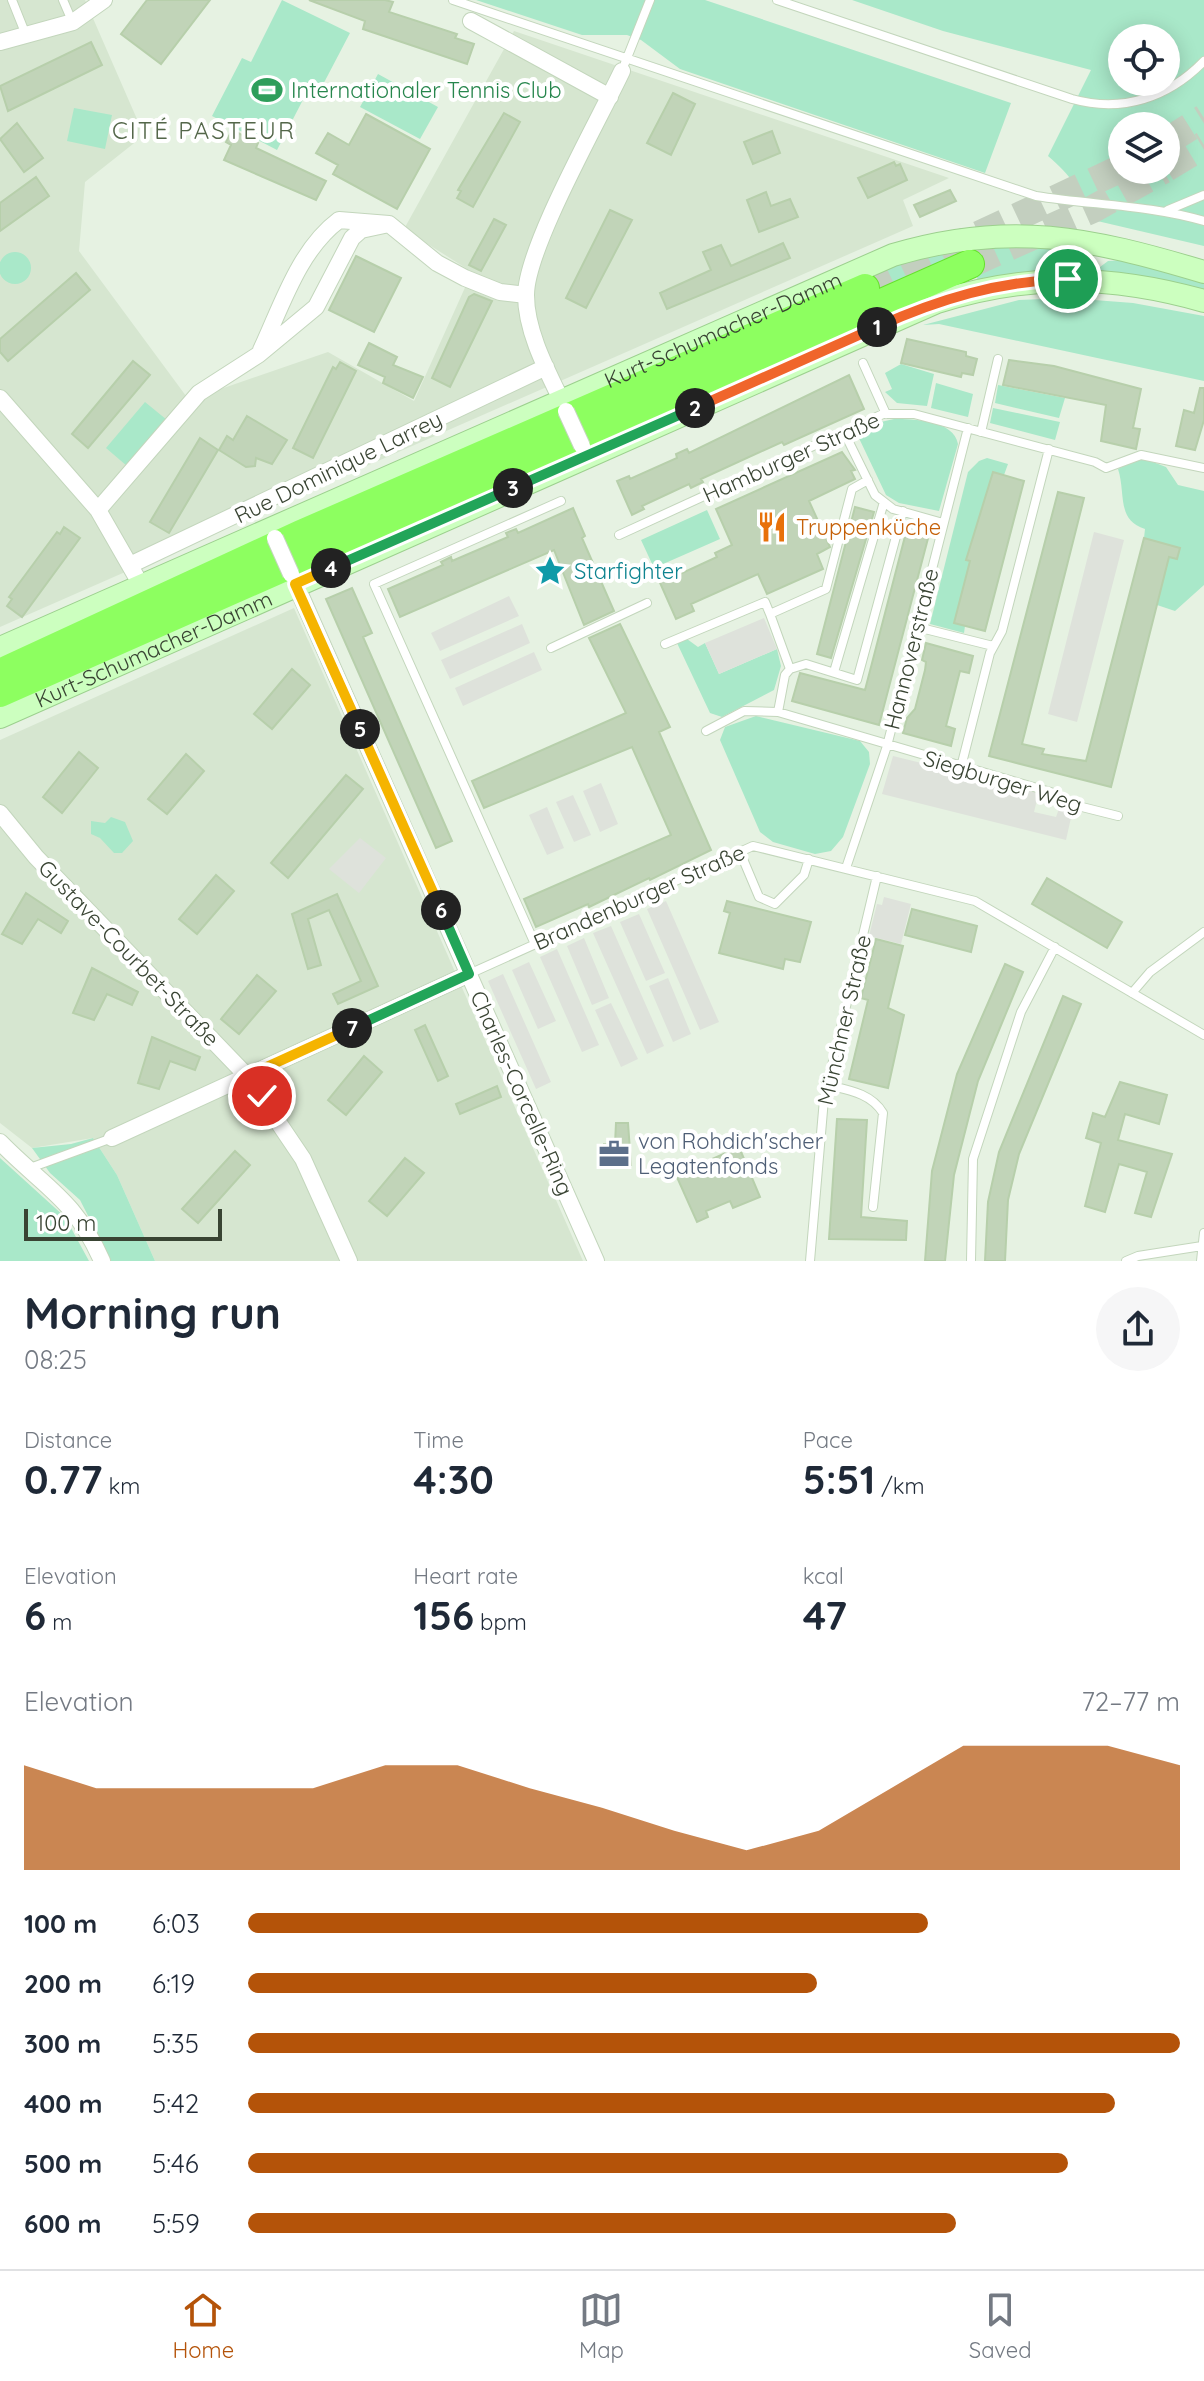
<!DOCTYPE html>
<meta charset="utf-8">
<style>
:root{--surface:#fff;--page:#f6f6f7;--text:#1f2937;--muted:#747a83;--line:#e0e1e3;--accent:#b45309}
body{margin:0;font-family:Quicksand,sans-serif;background:var(--page);color:var(--text);height:100vh;display:flex;flex-direction:column;font-size:30px;white-space:nowrap}
*{box-sizing:border-box;margin:0}
p{font-size:26px;color:var(--muted)}
.icon{flex:none;width:44px;height:44px;fill:none;stroke:currentColor;stroke-width:2;stroke-linecap:round;stroke-linejoin:round}
.map{position:relative;height:1261px;overflow:hidden}
.details{display:flex;flex-direction:column;background:var(--surface);flex:1}
.details>*{flex:none}
.buttons{position:absolute;left:1108px;top:24px;display:grid;gap:16px}
.buttons a{display:grid;place-items:center;width:72px;height:72px;border-radius:50%;background:var(--surface);box-shadow:0 4px 20px #0003;font-size:40px}
.scale{position:absolute;left:24px;bottom:20px;width:198px;box-sizing:border-box;padding-left:8px;border:4px solid #394433;border-top:0;font-size:22px;line-height:28px;white-space:nowrap;color:#394433;-webkit-text-stroke:6px #fff;paint-order:stroke}
.pin{position:absolute;display:grid;place-items:center;width:68px;height:68px;color:#fff;margin:-34px;border:4px solid #fff;border-radius:50%;box-shadow:0 2px 8px #0007}
.km{position:absolute;width:40px;height:40px;margin:-20px;border-radius:50%;background:#222;color:#fff;font-size:22px;line-height:40px;text-align:center}
.round{display:grid;place-items:center;flex:none;width:84px;height:84px;border-radius:42px;background:var(--page)}
.headline{display:flex;align-items:center;justify-content:space-between;height:136px;padding:0 24px}
h1{font-size:44px;font-weight:800;line-height:60px}
.figures{display:grid;grid-template-columns:repeat(3,1fr);gap:12px;height:136px;padding:8px 24px}
.figures div{display:grid;align-content:center}
.figures b{font-size:40px;font-weight:800}
.figures small{font-size:22px;font-weight:400}
.figures p{font-size:22px}
.chart{height:224px;padding:16px 24px}
.chart p{display:flex;justify-content:space-between}
.chart svg{width:100%;height:144px;margin-top:8px;fill:var(--accent);opacity:.7}
ul{padding:0 24px;list-style:none;font-size:26px}
li{display:grid;grid-template-columns:128px 96px 1fr;align-items:center;height:60px}
li i{height:20px;border-radius:10px;background:var(--accent)}
.tab-bar{display:flex;justify-content:space-around;align-items:center;height:112px;border-top:2px solid var(--line);background:var(--surface);font-size:22px;color:var(--muted)}
.tab-bar a{display:grid;justify-items:center;gap:4px}
.tab-bar .active{color:var(--accent)}
.map>svg:first-child{display:block}
</style>
<div class="map">
<svg width="1204" height="1261" viewBox="0 0 1204 1261">
<rect width="100%" height="100%" fill="#e6f2e2"/>
<path fill="#d6e6d0" d="M0,0H85L140,126L138,140L85,182L79,251L189,400L328,352L414,401L472,272L404,229L514,31L949,178L903,200L913,226L0,627Z
M294,608L583,1261H155L117,1175L93,1138L32,1148L0,1123V740Z"/>
<path fill="#a9e8c9" fill-rule="evenodd" d="M282,0L350,33L317,96L307,92L277,150L212,116L242,58L251,62Z
M476,0H705L1011,103L985,173L680,69L641,40L627,35H582Z
M852,0H1204V246L1093,220C1083,192 1070,175 1048,156L1091,70L943,31ZM1122,38H1166V82H1122ZM1122,126H1166V170H1122Z
M378,74L438,107L420,139L360,107Z
M74,108L112,115L105,149L67,141Z
M1039,245L1092,254C1064,280 1013,271 978,280L966,254L871,297L862,278C920,253 976,247 1039,245Z
M-1 268a16 16 0 1 1 32 0a16 16 0 1 1-32 0Z
M1124,260L1204,282V293L1142,276L1096,270L1108,261Z
M1068,298L1133,303L1204,316V381L939,324L923,325L1019,300Z
M901,364L934,374L927,406L897,403L885,392L892,389L885,373Z
M936,383L973,394L968,417L931,408Z
M998,385L1065,398L1059,418L995,403Z
M145,402L167,420L127,466L106,448Z
M993,408L1060,422L1055,440L990,423Z
M894,419C913,419 954,420 958,444L939,511L899,503L886,495L857,434L872,424Z
M1140,457L1166,467L1178,485L1204,491V585L1175,611L1157,605L1169,557L1177,558L1180,548L1144,538L1145,529C1116,520 1126,493 1118,469Z
M987,458L1008,464L1004,475L993,473L967,560L970,561L954,623L965,626L964,633L930,624L968,472L979,461Z
M707,510L720,539L654,568L641,540Z
M687,639L698,647L705,643L719,674L777,649L781,666L774,690L722,717L710,713L677,643Z
M756,716L860,741L869,752L870,764L843,837L831,851L815,854L773,842L760,832L720,740L725,727Z
M111,817L125,822L133,841L122,853H114L100,838L91,834V821L105,823Z
M93,1138L117,1175L155,1261H111L80,1200L50,1173L32,1148L71,1144Z
M0,1158L65,1217L89,1261H0Z"/>
<path fill="#dee2db" d="M1094,532L1124,540L1077,722L1048,714Z
M509,596L519,616L440,651L431,633Z
M764,618L777,649L719,674L705,643Z
M522,624L530,643L450,679L441,660Z
M534,652L542,670L463,706L455,688Z
M893,756L1039,792L1034,812L1056,817L1060,806L1073,809L1066,840L882,794Z
M601,783L618,824L600,832L583,791Z
M573,795L591,835L574,842L556,802Z
M547,807L564,848L547,855L529,815Z
M360,838L386,858L359,893L329,869Z
M884,897L911,904L901,944L869,936L877,904L882,905Z
M666,901L719,1022L700,1030L647,909Z
M639,914L665,973L646,981L620,922Z
M611,926L664,1046L647,1054L593,933Z
M584,938L609,998L592,1005L567,946Z
M557,949L599,1045L582,1052L540,957Z
M529,962L556,1021L538,1029L512,970Z
M503,974L551,1082L536,1089L488,981Z
M668,978L691,1034L673,1042L649,986Z
M611,1003L638,1059L621,1067L595,1010Z"/>
<path fill="#c1d4b8" stroke="#b7cfab" stroke-width="2" d="M147,0H210L161,64L121,34Z
M309,0H385L393,2L389,12L457,34L455,38L474,44L467,64L363,29L365,21Z
M91,42L102,65L8,111L0,86Z
M673,93L695,104L671,155L647,143Z
M504,113L520,122L473,207L457,198L461,191L458,190Z
M366,114L430,149L397,209L333,174L338,165L316,153L328,133L349,145Z
M17,123L43,158L24,172L0,139Z
M232,130L258,143L256,148L326,181L316,200L224,160L231,145L226,142Z
M772,131L780,153L753,164L744,142Z
M894,162L896,166L900,164L907,180L868,198L858,178Z
M36,177L49,196L0,231V203Z
M950,190L956,201L920,217L914,205Z
M766,192L771,206L790,199L798,217L759,232L747,200Z
M610,210L632,220L586,308L566,298Z
M494,219L506,225L481,271L469,265Z
M783,243L790,258L667,309L660,293L711,270L703,252L721,245L731,266Z
M356,256L401,278L374,332L329,310Z
M76,273L90,290L8,361L0,352V339Z
M474,294L492,301L450,387L432,378L469,297Z
M907,339L966,352V356L977,359L973,375L962,373L961,377L901,363Z
M369,343L397,357L393,365L423,377L413,398L383,383L385,377L358,365Z
M1009,360L1054,366L1141,389L1133,428L1140,429L1136,449L1101,441L1106,405L1003,385Z
M133,361L150,375L88,448L72,434Z
M340,362L356,371L313,458L293,448L333,367L336,369Z
M849,375L864,409L784,445L782,442L701,479L703,482L691,488L689,484L642,506L644,509L632,515L617,481L629,476L630,479L677,458L676,454L687,449L689,453Z
M1200,388H1204V420L1195,450L1176,446L1184,410L1194,413Z
M247,416L287,440L272,464L256,458L255,466L246,467L219,450L227,436L233,440Z
M200,438L218,450L169,533L150,522Z
M842,452L855,470L851,471L855,479L809,501L830,547L817,554L823,569L767,594L758,574L691,604L694,611L676,619L657,576L675,568L678,575L717,557L715,553L732,545L716,509Z
M993,472L1024,481L985,631L954,623L970,561L966,560Z
M1058,492L1084,498L1022,744L1044,749L1042,754L1086,761L1144,538L1180,548L1177,559L1169,557L1111,787L989,756Z
M855,507L874,512L831,658L817,654Z
M573,508L585,536L582,538L614,611L584,625L554,550L400,617L388,589L443,565L441,562L451,557L452,561L508,537L506,533L516,529L518,533Z
M909,521L931,527L879,725L792,701L800,673L865,690Z
M64,527L80,538L22,617L7,606L12,599L9,597L57,532L60,534Z
M352,588L372,633L363,637L452,841L436,848L326,599Z
M620,624L670,727L659,732L711,850L650,880L649,878L589,907L588,904L536,927L524,899L671,835L632,747L484,808L472,781L626,713L589,638Z
M926,643L973,656L969,673L960,671L946,726L955,729L951,746L903,733L907,718L915,709L925,670L926,662L922,660Z
M292,669L310,685L272,729L254,714Z
M79,752L98,768L62,813L43,797Z
M186,754L204,771L167,814L148,799Z
M346,775L363,789L288,878L271,863Z
M216,875L234,891L197,934L179,919Z
M1047,878L1122,922L1107,948L1032,904Z
M26,893L68,921L61,933L38,919L22,944L2,934Z
M337,894L378,986L338,1004L333,994L361,981L329,910L308,919L321,965L308,969L292,914Z
M727,901L811,922L800,962L785,959L783,969L719,953L730,913L724,911Z
M912,909L977,926L971,952L905,935Z
M876,939L903,946L888,1008L904,1015L888,1088L849,1079L868,1000L861,998Z
M1005,964L1023,972L978,1081L954,1175L945,1261H925L932,1171L957,1074Z
M92,968L138,992L132,1005L107,994L94,1020L73,1013Z
M257,975L276,991L239,1034L221,1019Z
M1063,996L1081,1004L1019,1154L1008,1200L1005,1261H985L988,1202L999,1152Z
M425,1025L448,1076L438,1081L415,1030Z
M152,1037L200,1057L195,1070L170,1061L159,1089L138,1083Z
M364,1056L382,1072L346,1115L328,1100Z
M1120,1082L1167,1095L1159,1124L1125,1114L1118,1140L1172,1154L1151,1217L1135,1213L1147,1172L1119,1164L1105,1212L1085,1206L1101,1143L1086,1138L1093,1113L1105,1117Z
M497,1086L501,1097L460,1114L456,1104Z
M837,1119L867,1120L861,1217L907,1221L906,1240L829,1239Z
M616,1123H628L631,1165H604V1144H615Z
M739,1147L760,1197L733,1208L730,1201L706,1211L708,1217L697,1222L676,1175Z
M235,1151L250,1165L198,1223L182,1209Z
M405,1158L424,1173L387,1216L369,1201Z"/>
<g fill="none" stroke-linecap="round" stroke-linejoin="round">
<path stroke="#c3cfbf" stroke-width="28" stroke-dasharray="28 14" stroke-linecap="butt" d="M1166,142L1204,118
M1166,168L1204,145
M970,264L1093,209L1163,170
M865,288L1122,168"/>
<g stroke="#c3d6bc" stroke-width="10">
<path id="lane" d="M12,0L26,35
M63,0L72,21
M453,0L1036,196C1092,205 1150,205 1204,221
M777,0L1072,99C1122,113 1168,98 1204,61
M625,63L650,0
M1168,210L1204,195
M863,363L886,414
M844,432L875,495L893,509L943,523
M981,432L998,359
M619,535L883,414H914L1095,462L1106,468L1141,455L1204,468
M917,627L993,646
M665,644L765,602L770,614
M551,648L647,603
M790,669L770,614L826,589L852,489L868,480
M834,672L884,502
M778,712L785,675L790,669L806,664L857,680L903,511
M706,731L744,711L778,712L1054,793L1066,803L1118,816
M961,767L990,653L1002,631L1049,449
M740,852L759,897L775,904L804,875L809,859
M846,868L887,746L968,428
M535,944L374,584L561,501
M469,974L753,846L975,901L1204,1035
M1132,993L1150,972L1204,932
M827,1085C848,1090 871,1093 883,1113L873,1207
M30,1168L112,1138
M810,1261L824,1099L877,876
M971,1261L973,1159L1021,1012L1055,947
M1126,1261L1138,1256L1202,1246
M1201,1261L1204,1233"/>
</g>
<g stroke="#c3d6bc" stroke-width="18">
<path id="street" d="M471,21L610,97
M0,42L73,22L104,0
M261,350C282,305 299,250 339,220L389,224L437,263L465,278L500,292L526,295
M0,398L98,510L141,585
M566,410C550,376 526,334 526,295C526,248 599,120 622,71
M98,510L199,393L258,355L316,307L352,238L361,230L389,224
M130,565L546,367
M292,576L596,1261
M0,813L36,857L247,1076L303,1159L349,1261
M112,1138L469,974
M0,1142C45,1188 75,1199 102,1261"/>
</g>
<g stroke="#9cd08e" stroke-width="24">
<g id="secondary">
<path id="s1" d="M0,648L893,255C1010,220 1090,238 1204,272"/>
<path id="s2" d="M0,717L937,302C1028,273 1113,275 1204,301"/>
</g>
</g>
<g stroke="#66e22c" stroke-width="30">
<path id="highway" d="M4,671L301,534L865,288
M0,693L970,264"/>
</g>
<use href="#lane" stroke="#fff" stroke-width="8"/>
<use href="#street" stroke="#fff" stroke-width="16"/>
<use href="#secondary" stroke="#ccffbf" stroke-width="22"/>
<use href="#highway" stroke="#8dff60" stroke-width="28"/>
<g stroke="#c3d6bc" stroke-width="18" stroke-linecap="butt">
<path id="street-bridge" d="M566,411L582,446
M275,538L291,574"/>
</g>
<use href="#street-bridge" stroke="#fff" stroke-width="16"/>
</g>
<g fill="none" stroke-linecap="round" stroke-linejoin="round">
<g stroke="#fff" stroke-width="16">
<path id="split-1" d="M877,327C939,299 999,281 1068,279"/>
</g>
<g stroke="#fff" stroke-width="16">
<path id="split-2" d="M695,408L877,327"/>
</g>
<g stroke="#fff" stroke-width="16">
<path id="split-3" d="M513,488L695,408"/>
</g>
<g stroke="#fff" stroke-width="16">
<path id="split-4" d="M331,568L513,488"/>
</g>
<g stroke="#fff" stroke-width="16">
<path id="split-5" d="M331,568L295,584L360,729"/>
</g>
<g stroke="#fff" stroke-width="16">
<path id="split-6" d="M360,729L441,910"/>
</g>
<g stroke="#fff" stroke-width="16">
<path id="split-7" d="M352,1028L469,974L441,910"/>
</g>
<g stroke="#fff" stroke-width="16">
<path id="split-8" d="M262,1096L247,1076L352,1028"/>
</g>
<use href="#split-1" stroke="#f0652b" stroke-width="10"/>
<use href="#split-2" stroke="#f0652b" stroke-width="10"/>
<use href="#split-3" stroke="#22a559" stroke-width="10"/>
<use href="#split-4" stroke="#22a559" stroke-width="10"/>
<use href="#split-5" stroke="#f5b400" stroke-width="10"/>
<use href="#split-6" stroke="#f5b400" stroke-width="10"/>
<use href="#split-7" stroke="#22a559" stroke-width="10"/>
<use href="#split-8" stroke="#f5b400" stroke-width="10"/>
</g>
<defs>
<g id="stadium-bare" transform="scale(2.4)"><path d="M0-5a6.5 5 0 1 0 0 10a6.5 5 0 1 0 0-10ZM-3.5-1.8h7v3.6h-7Z" fill="#2e9e5b" stroke="#fff" stroke-width="2.5" paint-order="stroke"/></g>
<g id="restaurant-bare" transform="scale(2.4)"><path d="M-5-6h1v4h1v-4h1v4h1v-4h1v5L-1.5 .5V6h-2V.5L-5-1ZM5-6V6H3V1.5H1.5Q1.5-4 5-6Z" fill="#e8710a" stroke="#fff" stroke-width="2.5" paint-order="stroke"/></g>
<g id="sight-bare" transform="scale(2.4)"><path d="M0-6L1.8-2.2L6-1.7L2.9 1.2L3.7 5.4L0 3.3L-3.7 5.4L-2.9 1.2L-6-1.7L-1.8-2.2Z" fill="#0f9aa8" stroke="#fff" stroke-width="2.5" paint-order="stroke"/></g>
<g id="office-bare" transform="scale(2.4)"><path d="M-6-3h4V-5.5h4V-3h4V5H-6ZM-1-4.5V-3h2v-1.5ZM-6 0V1H6V0Z" fill="#5c6f8a" stroke="#fff" stroke-width="2.5" paint-order="stroke"/></g>
</defs>
<g fill-rule="evenodd">
<use href="#stadium-bare" x="267" y="90"/>
<use href="#restaurant-bare" x="772" y="527"/>
<use href="#sight-bare" x="550" y="571"/>
<use href="#office-bare" x="614" y="1154"/>
</g>
<g text-anchor="middle" stroke-width="8" stroke-linejoin="round" paint-order="stroke">
<g font-size="22" fill="#27864d" stroke="#fff" text-anchor="start">
<text x="291" y="98">Internationaler Tennis Club</text>
</g>
<g font-size="22" fill="#394433" stroke="#fff">
<text dy="8" stroke="none"><textPath href="#s1" startOffset="790">Kurt-Schumacher-Damm</textPath></text>
<text transform="translate(791 457) rotate(-24)" y="8">Hamburger Straße</text>
<text transform="translate(338 467) rotate(-26)" y="8">Rue Dominique Larrey</text>
<text dy="8" stroke="none"><textPath href="#s2" startOffset="168">Kurt-Schumacher-Damm</textPath></text>
<text transform="translate(911 649) rotate(-76)" y="8">Hannoverstraße</text>
<text transform="translate(1003 781) rotate(17)" y="8">Siegburger Weg</text>
<text transform="translate(639 897) rotate(-24)" y="8">Brandenburger Straße</text>
<text transform="translate(129 953) rotate(46)" y="8">Gustave-Courbet-Straße</text>
<text transform="translate(844 1020) rotate(-77)" y="8">Münchner Straße</text>
<text transform="translate(522 1093) rotate(66)" y="8">Charles-Corcelle-Ring</text>
</g>
<g font-size="22" fill="#c56008" stroke="#fff" text-anchor="start">
<text x="796" y="535">Truppenküche</text>
</g>
<g font-size="22" fill="#0d838f" stroke="#fff" text-anchor="start">
<text x="574" y="579">Starfighter</text>
</g>
<g font-size="22" fill="#4e5e75" stroke="#fff" text-anchor="start">
<text x="638" y="1149">von Rohdich'scher<tspan x="638" dy="25">Legatenfonds</tspan></text>
</g>
<g font-size="24" letter-spacing="2" fill="#54674a" stroke="#fff">
<text x="204" y="139">CITÉ PASTEUR</text>
</g>
</g>
</svg>
<div class="buttons">
<a><svg class="icon" aria-label="locate" viewBox="0 0 24 24"><circle cx="12" cy="12" r="6"/><path d="M12 2v4M12 18v4M2 12h4M18 12h4"/></svg></a>
<a><svg class="icon" aria-label="layers" viewBox="0 0 24 24"><path d="M12 4l9 5-9 5-9-5zM3 14l9 5 9-5"/></svg></a>
</div>
<div class="scale">100 m</div>
<div class="pin" style="left:1068px;top:279px;background:#1e9e55"><svg class="icon" aria-label="arrive" viewBox="0 0 24 24"><path d="M6 21V4h12l-3 4 3 4H6"/></svg></div>
<div class="pin" style="left:262px;top:1096px;background:#d93025"><svg class="icon" aria-label="check" viewBox="0 0 24 24"><path d="M5 12l5 5 9-10"/></svg></div>
<b class="km" style="left:877px;top:327px">1</b>
<b class="km" style="left:695px;top:408px">2</b>
<b class="km" style="left:513px;top:488px">3</b>
<b class="km" style="left:331px;top:568px">4</b>
<b class="km" style="left:360px;top:729px">5</b>
<b class="km" style="left:441px;top:910px">6</b>
<b class="km" style="left:352px;top:1028px">7</b>
</div>
<section class="details">
<div class="headline"><div><h1>Morning run</h1><p>08:25</p></div><a class="round"><svg class="icon" aria-label="share" viewBox="0 0 24 24"><path d="M12 15V3M7 8l5-5 5 5M5 13v7h14v-7"/></svg></a></div>
<div class="figures">
<div><p>Distance</p><b>0.77<small> km</small></b></div>
<div><p>Time</p><b>4:30</b></div>
<div><p>Pace</p><b>5:51<small> /km</small></b></div>
</div>
<div class="figures">
<div><p>Elevation</p><b>6<small> m</small></b></div>
<div><p>Heart rate</p><b>156<small> bpm</small></b></div>
<div><p>kcal</p><b>47</b></div>
</div>
<div class="chart"><p><span>Elevation</span>72–77 m</p>
<svg viewBox="0 0 160 44" preserveAspectRatio="none"><path d="M0 44V12L10 19L20 19L30 19L40 19L50 12L60 12L70 19L80 25L90 32L100 38L110 32L120 19L130 6L140 6L150 6L160 12V44z"/></svg>
</div>
<ul>
<li><b>100 m</b>6:03<i style="width:73%"></i></li>
<li><b>200 m</b>6:19<i style="width:61%"></i></li>
<li><b>300 m</b>5:35<i style="width:100%"></i></li>
<li><b>400 m</b>5:42<i style="width:93%"></i></li>
<li><b>500 m</b>5:46<i style="width:88%"></i></li>
<li><b>600 m</b>5:59<i style="width:76%"></i></li>
</ul>
</section>
<nav class="tab-bar">
<a class="active"><svg class="icon" aria-label="home" viewBox="0 0 24 24"><path d="M3 11l9-7 9 7M6 9v11h12V9"/></svg>Home</a>
<a><svg class="icon" aria-label="map" viewBox="0 0 24 24"><path d="M3 6l6-2 6 2 6-2v14l-6 2-6-2-6 2zM9 4v14M15 6v14"/></svg>Map</a>
<a><svg class="icon" aria-label="saved" viewBox="0 0 24 24"><path d="M7 4h10v16l-5-4-5 4z"/></svg>Saved</a>
</nav>
